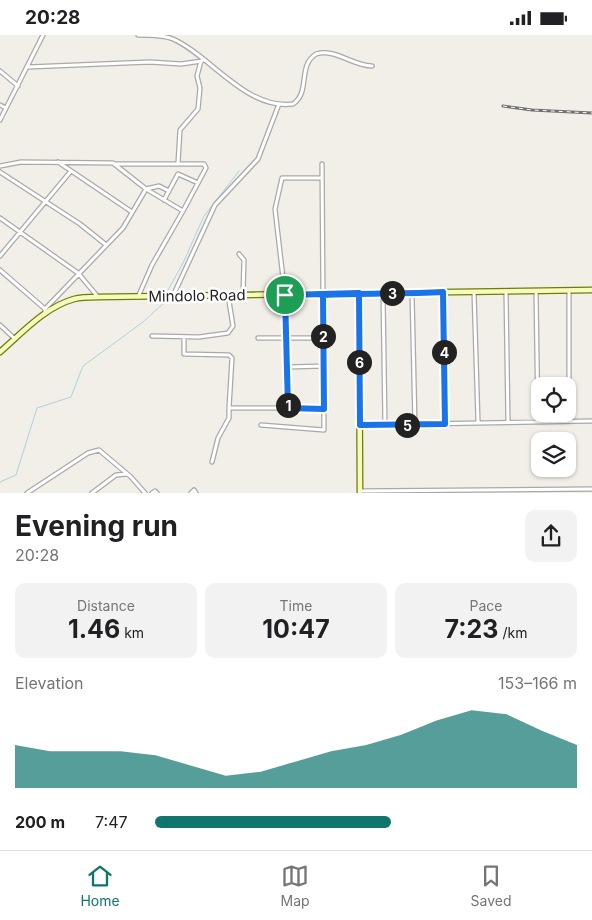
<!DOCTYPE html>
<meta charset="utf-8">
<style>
:root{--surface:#fff;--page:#f2f2f2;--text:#202124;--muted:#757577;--line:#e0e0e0;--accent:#0f766e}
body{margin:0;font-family:Inter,sans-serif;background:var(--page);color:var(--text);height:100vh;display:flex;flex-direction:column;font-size:19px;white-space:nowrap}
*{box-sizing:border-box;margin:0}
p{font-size:16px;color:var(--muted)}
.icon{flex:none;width:28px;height:28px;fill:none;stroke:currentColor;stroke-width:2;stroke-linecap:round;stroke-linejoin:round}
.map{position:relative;height:458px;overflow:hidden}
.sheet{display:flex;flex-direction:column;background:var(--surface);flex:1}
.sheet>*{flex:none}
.buttons{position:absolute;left:531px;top:342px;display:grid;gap:10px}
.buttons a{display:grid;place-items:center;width:45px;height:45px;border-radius:10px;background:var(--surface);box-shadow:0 1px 4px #0004;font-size:25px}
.pin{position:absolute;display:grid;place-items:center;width:42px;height:42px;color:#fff;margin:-21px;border:2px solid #fff;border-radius:50%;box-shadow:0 1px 5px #0007}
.km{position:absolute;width:25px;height:25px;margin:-12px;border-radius:50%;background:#222;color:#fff;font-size:14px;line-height:25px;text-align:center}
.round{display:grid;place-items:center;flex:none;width:52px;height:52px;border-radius:10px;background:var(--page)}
.head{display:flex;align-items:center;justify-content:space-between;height:85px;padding:0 15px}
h1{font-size:28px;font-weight:700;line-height:38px}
.figures{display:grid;grid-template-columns:repeat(3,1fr);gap:8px;height:85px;padding:5px 15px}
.figures div{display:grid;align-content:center;border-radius:10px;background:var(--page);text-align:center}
.figures b{font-size:25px;font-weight:700}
.figures small{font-size:14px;font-weight:400}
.figures p{font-size:14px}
.chart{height:140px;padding:10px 15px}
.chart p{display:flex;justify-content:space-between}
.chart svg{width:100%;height:90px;margin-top:5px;fill:var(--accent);opacity:.7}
ul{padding:0 15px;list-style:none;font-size:16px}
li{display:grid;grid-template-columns:80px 60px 1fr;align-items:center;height:38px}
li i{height:12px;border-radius:6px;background:var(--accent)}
.status{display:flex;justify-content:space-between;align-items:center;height:35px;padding:0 25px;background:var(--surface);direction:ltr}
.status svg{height:14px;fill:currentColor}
.dock{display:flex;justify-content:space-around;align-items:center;height:70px;border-top:1px solid var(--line);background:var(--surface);font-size:14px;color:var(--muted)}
.dock a{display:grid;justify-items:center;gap:2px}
.dock .active{color:var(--accent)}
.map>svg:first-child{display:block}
</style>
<div class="status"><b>20:28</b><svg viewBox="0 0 49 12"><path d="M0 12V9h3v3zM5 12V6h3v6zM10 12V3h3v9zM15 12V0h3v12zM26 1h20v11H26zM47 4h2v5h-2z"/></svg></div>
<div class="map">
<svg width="592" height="458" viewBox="0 0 592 458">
<rect width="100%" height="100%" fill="#f2efe9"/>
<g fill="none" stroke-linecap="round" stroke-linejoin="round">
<path stroke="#aad3df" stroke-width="1" d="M168,255L183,228L204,181L239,136
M0,447L16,440L37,373L71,362L83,331L143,287L167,265"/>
<g stroke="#a9a9a9" stroke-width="5.5">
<path id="street" d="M138,0C148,0 164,0 173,4C211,21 246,75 293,69C311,57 297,31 316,19C335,13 353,31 372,31
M28,32L150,27L181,29L202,26
M0,36L18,51
M0,70L6,73
M0,85L43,0
M58,127L132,177
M178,128L180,95L198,74L200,53L197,41L201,26
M116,129H204L206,133L183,176
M0,131L21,127L113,128L146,154L183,176L152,230L138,262
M0,137L80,189L105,209
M322,143H282L275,174L285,260L288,373L323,374
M164,165L178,139L198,148
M0,183L78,238L98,262
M239,219L244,225L243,259
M0,221L71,136
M0,235L45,274
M443,257L445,389
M474,257L478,387
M506,257L508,387
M536,257L538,387
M383,258L385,390
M412,258L415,390
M173,261L215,170L258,124L279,69
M45,279V274L123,193L146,154L159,151L169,156
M0,290L15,304
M152,301L199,302L228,298L233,291L228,260
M184,302V319L229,320L232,323L229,373
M258,303H323
M288,332L323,331
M569,386V256
M261,390L324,395L322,129
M360,390L592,386
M212,427L218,403L229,383V373H288
M360,456L592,454
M27,458L88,418L99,415L131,442L145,458
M92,458L116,440L127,439
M152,458L155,456L157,458
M191,458L194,455L196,458"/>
</g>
<g stroke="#707d05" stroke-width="7">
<path id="secondary" d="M359,258L360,458
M0,317C22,298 45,272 74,264C81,262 90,262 98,262L592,255"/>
</g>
<use href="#street" stroke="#fff" stroke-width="3"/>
<use href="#secondary" stroke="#f7fabf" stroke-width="4.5"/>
<g stroke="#707070" stroke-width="3">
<path id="rail" d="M503,71L532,75L592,78"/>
</g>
<use href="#rail" stroke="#fff" stroke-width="1" stroke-dasharray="4" stroke-linecap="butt"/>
</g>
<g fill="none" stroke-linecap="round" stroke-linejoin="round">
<g stroke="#fff" stroke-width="10">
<path id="route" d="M285,260L288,373L324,374L323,260C363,258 403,259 443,257L445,389L360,390L359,258L285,260"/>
</g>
<use href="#route" stroke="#1a73e8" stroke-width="6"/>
</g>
<g text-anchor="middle" stroke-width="5" stroke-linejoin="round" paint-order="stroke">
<g font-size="15" fill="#222" stroke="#fff">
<text transform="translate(197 261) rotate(-1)" y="5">Mindolo Road</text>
</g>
</g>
</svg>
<div class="buttons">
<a><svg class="icon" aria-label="locate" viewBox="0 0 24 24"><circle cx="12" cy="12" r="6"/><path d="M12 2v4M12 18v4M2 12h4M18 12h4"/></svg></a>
<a><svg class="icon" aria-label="layers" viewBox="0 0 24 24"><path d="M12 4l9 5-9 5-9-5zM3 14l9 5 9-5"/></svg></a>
</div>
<div class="pin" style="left:285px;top:260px;background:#1e9e55"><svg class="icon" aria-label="arrive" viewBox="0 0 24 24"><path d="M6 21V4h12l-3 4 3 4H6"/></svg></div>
<b class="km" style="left:288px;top:370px">1</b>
<b class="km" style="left:323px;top:301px">2</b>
<b class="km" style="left:392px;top:258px">3</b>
<b class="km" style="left:444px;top:317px">4</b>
<b class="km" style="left:407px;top:390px">5</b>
<b class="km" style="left:359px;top:327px">6</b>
</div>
<section class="sheet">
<div class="head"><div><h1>Evening run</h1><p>20:28</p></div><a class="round"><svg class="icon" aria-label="share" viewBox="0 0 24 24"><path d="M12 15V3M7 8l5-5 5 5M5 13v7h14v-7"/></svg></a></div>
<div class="figures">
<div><p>Distance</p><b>1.46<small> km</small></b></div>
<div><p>Time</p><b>10:47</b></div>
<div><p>Pace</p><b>7:23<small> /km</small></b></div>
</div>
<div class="chart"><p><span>Elevation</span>153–166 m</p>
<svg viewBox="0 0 160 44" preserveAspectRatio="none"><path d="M0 44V23L10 26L20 26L30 26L40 28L50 33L60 38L70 36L80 31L90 26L100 23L110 18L120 11L130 6L140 8L150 16L160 23V44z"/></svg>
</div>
<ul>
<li><b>200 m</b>7:47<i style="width:56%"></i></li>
</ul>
</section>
<nav class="dock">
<a class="active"><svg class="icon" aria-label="home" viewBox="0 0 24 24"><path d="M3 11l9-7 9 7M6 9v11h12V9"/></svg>Home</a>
<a><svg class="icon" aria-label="map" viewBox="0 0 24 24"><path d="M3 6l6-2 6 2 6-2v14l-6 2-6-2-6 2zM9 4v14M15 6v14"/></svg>Map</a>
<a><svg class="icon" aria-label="saved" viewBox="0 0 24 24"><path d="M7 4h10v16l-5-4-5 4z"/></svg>Saved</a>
</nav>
